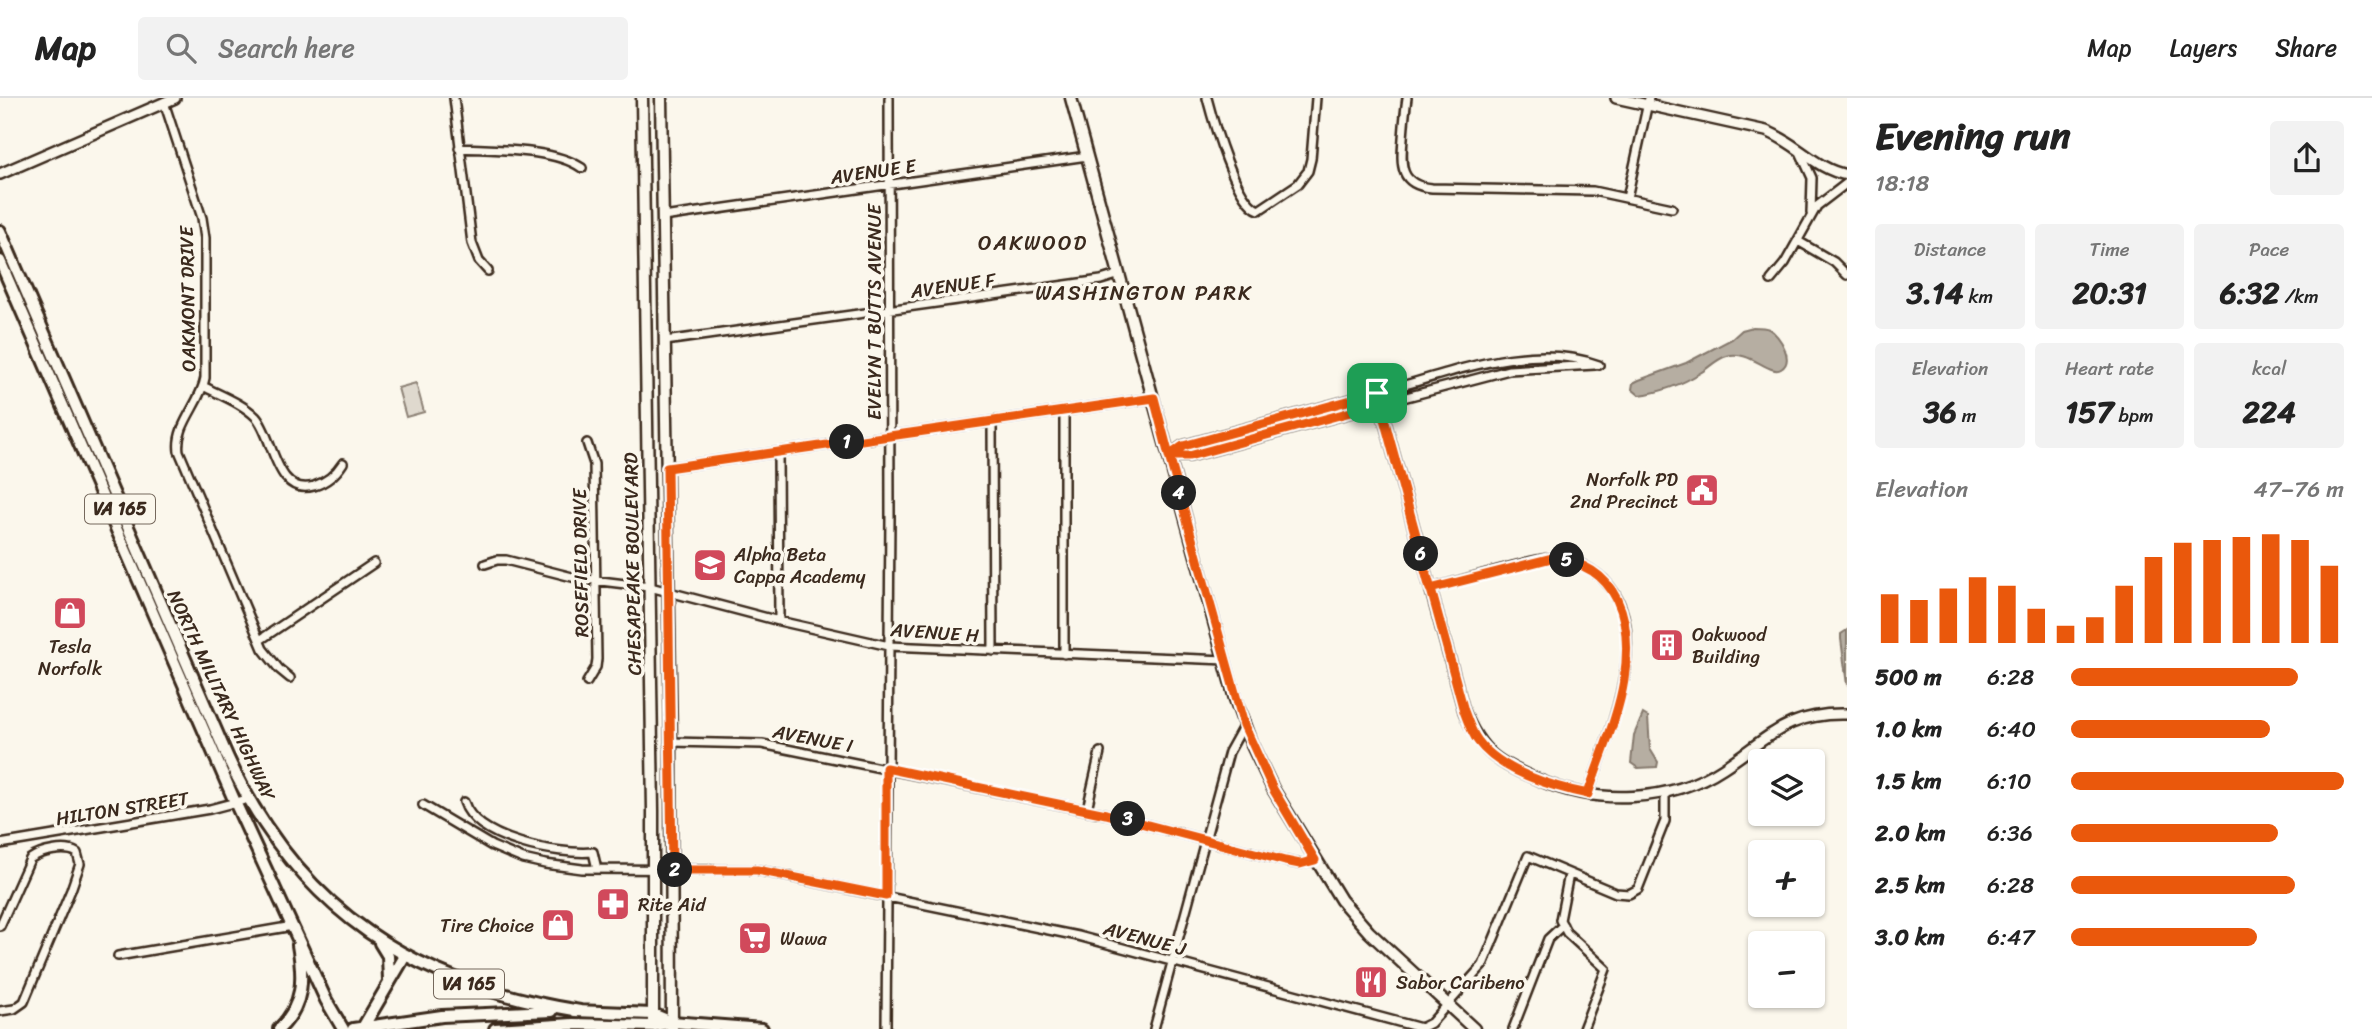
<!DOCTYPE html>
<meta charset="utf-8">
<style>
:root{--surface:#fff;--page:#f2f2f2;--text:#222;--muted:#767676;--line:#e0e0e0;--accent:#ea580c}
body{margin:0;font-family:Sriracha,sans-serif;background:var(--page);color:var(--text);height:100vh;display:flex;flex-direction:column;font-size:26px;white-space:nowrap}
*{box-sizing:border-box;margin:0}
p{font-size:23px;color:var(--muted)}
.icon{flex:none;width:38px;height:38px;fill:none;stroke:currentColor;stroke-width:2;stroke-linecap:round;stroke-linejoin:round}
.map{position:relative;flex:1;overflow:hidden}
.side{display:flex;flex-direction:column;background:var(--surface);width:525px}
.side>*{flex:none}
.fabs{position:absolute;left:1748px;top:651px;display:grid;gap:14px}
.fabs a{display:grid;place-items:center;width:77px;height:77px;border-radius:7px;background:var(--surface);box-shadow:0 2px 5px #0004;font-size:35px}
.pin{position:absolute;display:grid;place-items:center;width:60px;height:60px;color:#fff;margin:-30px;border-radius:14px;box-shadow:0 4px 10px #0006}
.km{position:absolute;width:35px;height:35px;margin:-18px;border-radius:50%;background:#222;color:#fff;font-size:19px;line-height:35px;text-align:center}
.round{display:grid;place-items:center;flex:none;width:74px;height:74px;border-radius:7px;background:var(--page)}
.head{display:flex;align-items:center;justify-content:space-between;height:119px;padding:0 28px}
h1{font-size:38px;font-weight:700;line-height:52px}
.figures{display:grid;grid-template-columns:repeat(3,1fr);gap:10px;height:119px;padding:7px 28px}
.figures div{display:grid;align-content:center;border-radius:7px;background:var(--page);text-align:center}
.figures b{font-size:30px;font-weight:700}
.figures small{font-size:19px;font-weight:400}
.figures p{font-size:19px}
.chart{height:196px;padding:14px 28px}
.chart p{display:flex;justify-content:space-between}
.chart svg{width:100%;height:126px;margin-top:7px;stroke:var(--accent);stroke-width:6}
ul{padding:0 28px;list-style:none;font-size:23px}
li{display:grid;grid-template-columns:112px 84px 1fr;align-items:center;height:52px}
li i{height:18px;border-radius:9px;background:var(--accent)}
header{display:flex;align-items:center;gap:42px;box-sizing:border-box;height:98px;padding:0 35px;background:var(--surface);border-bottom:2px solid var(--line)}
header strong{font-size:33px}
nav{display:flex;gap:38px;margin-inline-start:auto;font-size:24px}
.search{width:490px;height:63px;background:var(--page);display:flex;align-items:center;gap:18px;box-sizing:border-box;padding:0 24px;border-radius:7px;color:var(--muted);font-size:26px}
main{display:flex;flex:1;min-height:0}
.map>svg:first-child{display:block}
</style>
<header>
<strong>Map</strong>
<div class="search"><svg class="icon" aria-label="search" viewBox="0 0 24 24"><circle cx="10" cy="10" r="6"/><path d="M15 15l6 6"/></svg>Search here</div>
<nav><a>Map</a><a>Layers</a><a>Share</a></nav>
</header>
<main>
<div class="map">
<svg width="1847" height="931" viewBox="0 0 1847 931">
<rect width="100%" height="100%" fill="#fbf7ec"/>
<filter id="ink" filterUnits="userSpaceOnUse"><feTurbulence type="fractalNoise" baseFrequency=".0143" numOctaves="2"/><feDisplacementMap in="SourceGraphic" scale="14" xChannelSelector="R" yChannelSelector="G"/><feConvolveMatrix kernelMatrix="1 2 1 2 8 2 1 2 1" color-interpolation-filters="sRGB"/></filter>
<g filter="url(#ink)">
<path fill="#dfd9ce" stroke="#8d8276" stroke-width="2" d="M416,285L424,314L406,319L398,290Z"/>
<path fill="#b6aea2" stroke="#85796d" stroke-width="2" d="M1753,229C1758,229 1765,229 1769,231C1780,237 1795,263 1781,271C1770,278 1749,251 1727,258C1716,261 1709,270 1700,275C1683,286 1659,295 1639,297L1632,291L1633,285L1639,282L1686,265L1732,241L1742,232Z
M1847,532V587L1841,541V536Z
M1643,616L1648,619L1650,651L1658,664L1657,669L1638,670L1631,665L1634,637Z"/>
<g fill="none" stroke-linecap="round" stroke-linejoin="round">
<g stroke="#3b2a1e" stroke-width="12">
<path id="minor" d="M454,0L472,145L479,163L488,173
M1207,0C1213,23 1236,105 1259,112L1298,86L1308,73L1311,61L1316,0
M1407,0C1405,13 1404,27 1403,40C1401,67 1399,87 1432,90L1593,93L1672,110
M164,4L202,120L205,140V280C201,305 175,327 179,353L263,551L279,571L290,580
M459,50C494,52 553,50 582,70
M1801,56L1812,80L1811,115
M1627,100L1649,0
M663,119L1087,58
M1798,143L1834,164L1847,177
M1771,182L1785,165L1817,108L1847,85
M665,243L1101,182L1114,178L1119,172
M203,288C220,297 242,305 256,319C274,339 275,399 314,388C327,384 336,376 343,365
M1377,295C1446,277 1529,241 1599,267
M1380,306L1509,272L1595,267
M1064,314V556
M992,324L993,553
M587,345L594,366L597,561L596,569L587,584
M778,354L779,523
M667,370L1154,300
M485,466L497,462H506L576,480L650,489L779,523L889,548L1226,562
M1430,491C1458,483 1486,475 1513,468C1525,465 1538,461 1550,460C1570,460 1589,468 1604,482C1656,534 1607,638 1588,696
M260,542L374,465
M671,644L762,646L1106,716L1285,763L1300,766L1315,762
M464,704C476,742 558,757 593,754L597,771
M423,707L492,748L523,761L545,766L582,771L757,772L1078,838L1421,930L1431,925L1483,867L1528,758L1616,795L1629,796L1638,791L1665,723V694
M1087,711L1100,654
M0,746L210,711L248,701
M1569,776L1560,822L1567,835L1606,871L1583,931
M0,828L30,761C41,753 66,748 77,755L80,766L71,792L24,904L14,911L0,913
M118,858L293,828
M886,931L890,419L889,0
M1154,931L1229,654L1244,627
M1513,931L1548,841L1563,827"/>
</g>
<g stroke="#3b2a1e" stroke-width="14">
<path id="tertiary" d="M1616,0L1766,33C1796,44 1815,71 1847,77
M0,76L175,0
M1169,358L1183,348L1377,295L1464,613C1481,655 1498,665 1539,682C1596,707 1670,705 1723,670C1769,640 1787,614 1847,616
M1169,358H1189L1380,306"/>
</g>
<g stroke="#3b2a1e" stroke-width="15">
<path id="secondary" d="M642,0L653,713V923
M661,0L671,644L672,931
M1071,0L1235,601L1251,645L1273,691L1341,802L1369,834L1474,931"/>
</g>
<g stroke="#3b2a1e" stroke-width="16">
<path id="primary" d="M0,133L227,658C298,813 415,887 580,913
M0,163L235,704L326,902L343,931
M380,845L388,858L389,882
M575,913L653,916L672,924
M279,931C304,907 304,880 298,847
M353,931L442,918L552,913
M362,931L405,858
M495,931L573,926L653,928L672,924L762,931"/>
</g>
<use href="#minor" stroke="#fbf7ec" stroke-width="7"/>
<use href="#tertiary" stroke="#fbf7ec" stroke-width="9"/>
<use href="#secondary" stroke="#fbf7ec" stroke-width="10"/>
<use href="#primary" stroke="#fbf7ec" stroke-width="10"/>
</g>
</g>
<g fill="none" stroke-linecap="round" stroke-linejoin="round" filter="url(#ink)">
<g stroke="#fff" stroke-width="14">
<path id="route" d="M1377,295L1183,348L1169,358L1154,300L667,370L672,772H757L886,798V670L1106,716L1285,763L1300,766L1315,762L1273,691L1244,627L1169,358H1189L1380,306L1430,491L1552,460C1620,467 1633,523 1624,582C1618,620 1600,659 1588,696C1553,689 1500,673 1478,643C1471,634 1468,623 1464,613C1435,507 1407,401 1377,295"/>
</g>
<use href="#route" stroke="#ea580c" stroke-width="9"/>
</g>
<defs>
<g id="civic-square" transform="scale(1.75)"><rect x="-9" y="-9" width="18" height="18" rx="4" fill="#d1495b" stroke="#fbf7ec"/><path d="M-.6-6.5H3V-4.5H.6V-3L4-1V1h2V6H-6V1h2V-1L-.6-3ZM-1.2 2.5V6h2.4V2.5Z" fill="#fff"/></g>
<g id="school-square" transform="scale(1.75)"><rect x="-9" y="-9" width="18" height="18" rx="4" fill="#d1495b" stroke="#fbf7ec"/><path d="M0-5L7-2L0 1L-7-2ZM-4 1L0 2.5L4 1V4Q0 6-4 4Z" fill="#fff"/></g>
<g id="shop-square" transform="scale(1.75)"><rect x="-9" y="-9" width="18" height="18" rx="4" fill="#d1495b" stroke="#fbf7ec"/><path d="M-5-2.5h2.3a2.7 3.5 0 0 1 5.4 0H5L5.5 6h-11ZM-1.5-2.5h3a1.5 2.3 0 0 0-3 0Z" fill="#fff"/></g>
<g id="building-square" transform="scale(1.75)"><rect x="-9" y="-9" width="18" height="18" rx="4" fill="#d1495b" stroke="#fbf7ec"/><path d="M-4-6H4V6H1V3H-1V6H-4ZM-2.5-4.3h1.7v1.8h-1.7ZM.8-4.3h1.7v1.8H.8ZM-2.5-1h1.7V.8h-1.7ZM.8-1h1.7V.8H.8Z" fill="#fff"/></g>
<g id="pharmacy-square" transform="scale(1.75)"><rect x="-9" y="-9" width="18" height="18" rx="4" fill="#d1495b" stroke="#fbf7ec"/><path d="M-2-6h4v4h4v4h-4v4h-4v-4h-4v-4h4Z" fill="#fff"/></g>
<g id="supermarket-square" transform="scale(1.75)"><rect x="-9" y="-9" width="18" height="18" rx="4" fill="#d1495b" stroke="#fbf7ec"/><path d="M-6-5.5h2.5l.6 2H6L4.5 2H-2.5L-4.4-4H-6ZM-1.5 3.2a1.3 1.3 0 1 0 .1 0ZM3 3.2a1.3 1.3 0 1 0 .1 0Z" fill="#fff"/></g>
<g id="restaurant-square" transform="scale(1.75)"><rect x="-9" y="-9" width="18" height="18" rx="4" fill="#d1495b" stroke="#fbf7ec"/><path d="M-5-6h1v4h1v-4h1v4h1v-4h1v5L-1.5 .5V6h-2V.5L-5-1ZM5-6V6H3V1.5H1.5Q1.5-4 5-6Z" fill="#fff"/></g>
</defs>
<g fill-rule="evenodd">
<use href="#civic-square" x="1702" y="392"/>
<use href="#school-square" x="710" y="467"/>
<use href="#shop-square" x="70" y="515"/>
<use href="#building-square" x="1667" y="547"/>
<use href="#pharmacy-square" x="613" y="806"/>
<use href="#shop-square" x="558" y="827"/>
<use href="#supermarket-square" x="755" y="840"/>
<use href="#restaurant-square" x="1371" y="884"/>
</g>
<g text-anchor="middle" stroke-width="7" stroke-linejoin="round" paint-order="stroke">
<g fill="#fbf7ec" stroke="#75685c" stroke-width="2">
<rect x="85" y="396.5" width="70" height="29" rx="5"/>
<rect x="434" y="871.5" width="70" height="29" rx="5"/>
</g>
<g font-size="18" font-weight="bold" fill="#3b2a1e">
<text x="120" y="417">VA 165</text>
<text x="469" y="892">VA 165</text>
</g>
<g font-size="19" fill="#3b2a1e" stroke="#fbf7ec">
<text transform="translate(873 73) rotate(-8)" y="7">AVENUE E</text>
<text transform="translate(953 187) rotate(-8)" y="7">AVENUE F</text>
<text transform="translate(187 201) rotate(-91)" y="7">OAKMONT DRIVE</text>
<text transform="translate(874 214) rotate(-90)" y="7">EVELYN T BUTTS AVENUE</text>
<text transform="translate(580 465) rotate(-91)" y="7">ROSEFIELD DRIVE</text>
<text transform="translate(632 466) rotate(-91)" y="7">CHESAPEAKE BOULEVARD</text>
<text transform="translate(935 534) rotate(4)" y="7">AVENUE H</text>
<text transform="translate(222 597) rotate(65)" y="7">NORTH MILITARY HIGHWAY</text>
<text transform="translate(813 640) rotate(11)" y="7">AVENUE I</text>
<text transform="translate(122 710) rotate(-9)" y="7">HILTON STREET</text>
<text transform="translate(1145 840) rotate(15)" y="7">AVENUE J</text>
</g>
<g font-size="19" fill="#3b2a1e" stroke="#fbf7ec" text-anchor="start">
<text x="1678" y="388" text-anchor="end">Norfolk PD<tspan x="1678" dy="22">2nd Precinct</tspan></text>
<text x="734" y="463">Alpha Beta<tspan x="734" dy="22">Cappa Academy</tspan></text>
<text x="1692" y="543">Oakwood<tspan x="1692" dy="22">Building</tspan></text>
<text x="70" y="555" text-anchor="middle">Tesla<tspan x="70" dy="22">Norfolk</tspan></text>
<text x="638" y="813">Rite Aid</text>
<text x="534" y="834" text-anchor="end">Tire Choice</text>
<text x="780" y="847">Wawa</text>
<text x="1396" y="891">Sabor Caribeno</text>
</g>
<g font-size="21" letter-spacing="2" fill="#3b2a1e" stroke="#fbf7ec">
<text x="1033" y="152">OAKWOOD</text>
<text x="1144" y="202">WASHINGTON PARK</text>
</g>
</g>
</svg>
<div class="fabs">
<a><svg class="icon" aria-label="layers" viewBox="0 0 24 24"><path d="M12 4l9 5-9 5-9-5zM3 14l9 5 9-5"/></svg></a>
<a>+</a>
<a>−</a>
</div>
<div class="pin" style="left:1377px;top:295px;background:#1e9e55"><svg class="icon" aria-label="arrive" viewBox="0 0 24 24"><path d="M6 21V4h12l-3 4 3 4H6"/></svg></div>
<b class="km" style="left:847px;top:344px">1</b>
<b class="km" style="left:675px;top:772px">2</b>
<b class="km" style="left:1128px;top:721px">3</b>
<b class="km" style="left:1179px;top:395px">4</b>
<b class="km" style="left:1567px;top:462px">5</b>
<b class="km" style="left:1421px;top:456px">6</b>
</div>
<section class="side">
<div class="head"><div><h1>Evening run</h1><p>18:18</p></div><a class="round"><svg class="icon" aria-label="share" viewBox="0 0 24 24"><path d="M12 15V3M7 8l5-5 5 5M5 13v7h14v-7"/></svg></a></div>
<div class="figures">
<div><p>Distance</p><b>3.14<small> km</small></b></div>
<div><p>Time</p><b>20:31</b></div>
<div><p>Pace</p><b>6:32<small> /km</small></b></div>
</div>
<div class="figures">
<div><p>Elevation</p><b>36<small> m</small></b></div>
<div><p>Heart rate</p><b>157<small> bpm</small></b></div>
<div><p>kcal</p><b>224</b></div>
</div>
<div class="chart"><p><span>Elevation</span>47–76 m</p>
<svg viewBox="0 0 160 44" preserveAspectRatio="none"><path d="M5 44V27M15 44V29M25 44V25M35 44V21M45 44V24M55 44V32M65 44V38M75 44V35M85 44V24M95 44V14M105 44V9M115 44V8M125 44V7M135 44V6M145 44V8M155 44V17"/></svg>
</div>
<ul>
<li><b>500 m</b>6:28<i style="width:83%"></i></li>
<li><b>1.0 km</b>6:40<i style="width:73%"></i></li>
<li><b>1.5 km</b>6:10<i style="width:100%"></i></li>
<li><b>2.0 km</b>6:36<i style="width:76%"></i></li>
<li><b>2.5 km</b>6:28<i style="width:82%"></i></li>
<li><b>3.0 km</b>6:47<i style="width:68%"></i></li>
</ul>
</section>
</main>
